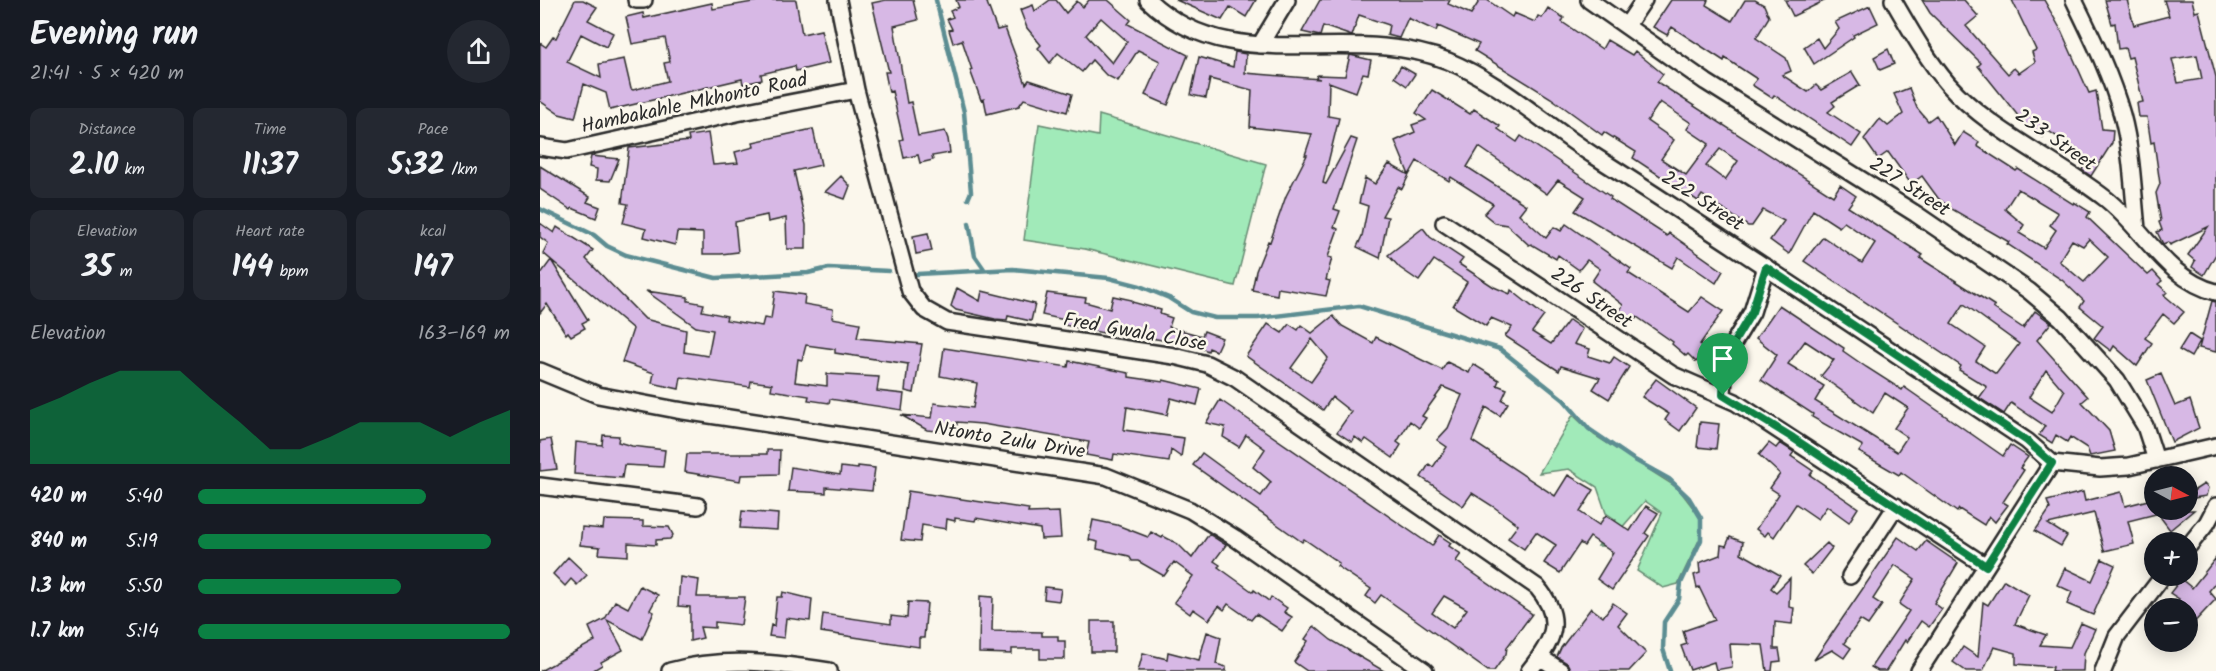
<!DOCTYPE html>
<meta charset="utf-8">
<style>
:root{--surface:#171b24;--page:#242831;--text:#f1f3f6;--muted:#9ea1a6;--accent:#0b8043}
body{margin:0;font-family:Kalam,sans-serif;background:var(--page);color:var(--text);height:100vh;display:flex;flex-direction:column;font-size:22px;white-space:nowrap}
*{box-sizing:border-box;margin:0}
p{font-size:20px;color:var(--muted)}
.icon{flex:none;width:33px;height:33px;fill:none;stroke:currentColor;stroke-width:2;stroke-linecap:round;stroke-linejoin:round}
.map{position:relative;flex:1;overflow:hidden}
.drawer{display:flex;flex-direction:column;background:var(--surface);width:540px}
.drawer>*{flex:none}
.needle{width:39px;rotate:97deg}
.fabs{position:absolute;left:1604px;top:466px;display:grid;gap:12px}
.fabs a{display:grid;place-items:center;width:54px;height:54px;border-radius:50%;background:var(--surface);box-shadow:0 3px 15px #0003;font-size:30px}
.pin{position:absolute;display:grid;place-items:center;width:51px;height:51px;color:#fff;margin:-62px -26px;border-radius:50% 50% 50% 0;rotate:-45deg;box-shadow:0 0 6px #0007}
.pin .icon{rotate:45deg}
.round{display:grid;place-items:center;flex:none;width:63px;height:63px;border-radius:32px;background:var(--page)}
.head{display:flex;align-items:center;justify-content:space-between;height:102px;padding:0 30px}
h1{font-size:33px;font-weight:700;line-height:45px}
.figures{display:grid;grid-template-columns:repeat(3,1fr);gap:9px;height:102px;padding:6px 30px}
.figures div{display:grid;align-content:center;border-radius:12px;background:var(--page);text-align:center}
.figures b{font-size:30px;font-weight:700}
.figures small{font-size:16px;font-weight:400}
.figures p{font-size:16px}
.chart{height:168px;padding:12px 30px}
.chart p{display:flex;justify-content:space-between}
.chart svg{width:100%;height:108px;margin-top:6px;fill:var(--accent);opacity:.7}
ul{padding:0 30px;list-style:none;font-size:20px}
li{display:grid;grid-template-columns:96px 72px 1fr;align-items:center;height:45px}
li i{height:15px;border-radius:8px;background:var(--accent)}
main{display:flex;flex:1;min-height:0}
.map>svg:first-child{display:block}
</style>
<main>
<section class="drawer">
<div class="head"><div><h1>Evening run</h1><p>21:41 · 5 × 420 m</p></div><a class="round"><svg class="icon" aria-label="share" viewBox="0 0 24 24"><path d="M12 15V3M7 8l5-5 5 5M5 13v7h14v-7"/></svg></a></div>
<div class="figures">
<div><p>Distance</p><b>2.10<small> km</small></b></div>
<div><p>Time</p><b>11:37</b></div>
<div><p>Pace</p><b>5:32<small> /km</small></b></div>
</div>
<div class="figures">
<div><p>Elevation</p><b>35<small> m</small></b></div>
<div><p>Heart rate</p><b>144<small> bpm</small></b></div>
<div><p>kcal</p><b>147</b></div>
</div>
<div class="chart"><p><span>Elevation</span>163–169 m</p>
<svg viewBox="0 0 160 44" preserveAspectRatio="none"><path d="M0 44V22L10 17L20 11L30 6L40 6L50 6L60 17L70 27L80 38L90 38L100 33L110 27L120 27L130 27L140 33L150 27L160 22V44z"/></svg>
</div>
<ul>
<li><b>420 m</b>5:40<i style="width:73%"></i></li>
<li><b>840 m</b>5:19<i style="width:94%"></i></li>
<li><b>1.3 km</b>5:50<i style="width:65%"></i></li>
<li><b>1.7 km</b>5:14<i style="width:100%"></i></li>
</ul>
</section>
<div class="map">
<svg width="1676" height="671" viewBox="0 0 1676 671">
<rect width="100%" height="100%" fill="#fbf7ec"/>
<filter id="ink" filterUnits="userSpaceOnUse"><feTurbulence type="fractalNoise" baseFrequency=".0167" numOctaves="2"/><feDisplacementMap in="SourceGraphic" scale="12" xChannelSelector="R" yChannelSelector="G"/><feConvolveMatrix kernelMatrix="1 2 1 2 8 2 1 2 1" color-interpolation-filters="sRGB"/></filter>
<g filter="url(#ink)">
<path fill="#a1eab9" stroke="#668a72" stroke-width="1.5" d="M559,115L726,164L695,286L545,249L484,240L499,124L558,136Z
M1033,415L1054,435L1138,488L1160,517L1161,536L1138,584L1123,588L1097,571L1122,513L1105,501L1066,546H1058L1076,520L1066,513L1057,487L1029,469L999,473Z"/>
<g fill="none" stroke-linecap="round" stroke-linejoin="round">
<path stroke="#5c8d92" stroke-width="4.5" d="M396,0L424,112L431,192L428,199
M0,209L54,235L67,246L86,255L176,278L268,273L289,268L349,271
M429,223L435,256L444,269
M377,274L473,269L569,278L600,286L629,298L651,312L675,318H718L819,306L960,349L1024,400L1049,429L1093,459L1129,479L1149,498L1161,518V540L1141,583L1139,599L1124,622L1123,649L1130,671"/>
</g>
<path fill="#d7b8e5" stroke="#2b2b2b" stroke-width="1.5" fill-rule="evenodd" d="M35,0H43L57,7L48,20L73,33L66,47L41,34L27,62L61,78L59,64L84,59L91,89L93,90L128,81L124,63L130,62L125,38L92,44L86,17L103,13L104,18L172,3L173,9L224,0H256L262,34L281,30L289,63L256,71L255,66L221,74L222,80L203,84L202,79L70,110L66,93L44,84L35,118L19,114L0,101V43L6,47L13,37L16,38Z
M346,0H373L378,20L354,26L367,103L371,102L378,136L405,131L408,139L410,153L392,156L393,160L380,163L378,155L364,158L360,140L363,139L352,91L349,92L345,72H349L332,3Z
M416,0H446L457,30L465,28L486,84L489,80L532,94L527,112L484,99L479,106L447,114L444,99L441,100L430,70H432L422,40L413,43L409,30L412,29L407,19L413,17L410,11L419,7Z
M510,0H516L526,13L537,1L543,7L549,0H568L591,20L588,24L648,55L628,105L605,95L620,61L598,50L578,81L566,75L552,60L542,72L518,53L510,63L498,48L501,45L487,28L480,10L493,5L495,11ZM561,18L587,41L572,63L546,35Z
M636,0H716L706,17L690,7L682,20Z
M780,0H910L908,4L931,14L940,0H947L972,17L974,13L995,22L998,16L1002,18L1008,8L1024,18L1022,22L1062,49L1067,40L1092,55L1095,51L1123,74L1117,82L1293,196L1300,185L1316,196L1308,207L1383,255L1380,258L1455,306L1453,308L1483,328L1495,311L1511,323L1497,340L1548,397L1542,402L1569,431L1575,451L1550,456L1547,448L1530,437L1527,442L1516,435L1512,443L1499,435L1505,426L1471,403L1464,414L1439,398L1447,387L1419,370L1421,366L1264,261L1283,237L1322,263L1335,243L1304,222L1299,227L1273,210L1249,254L1230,240L1244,221L1223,210L1212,226H1208L1162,195L1158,201L1093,158L1096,152L1064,132L1062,135L1011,98L935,51L939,44L898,26L896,31L868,18L859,38L847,35L849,25L819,15L812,36L783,26L780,36L762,32ZM1120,102L1151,123L1147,129L1169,144L1146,175L1121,159L1134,140L1107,121ZM1180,149L1198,161L1185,180L1166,166ZM1424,304L1479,344L1456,374L1436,361L1445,347L1411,324ZM1506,370L1524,391L1512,412L1489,397Z
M1131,0H1168L1166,5L1192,21L1205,0H1215L1224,5L1229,17L1216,38L1246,58L1251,71L1242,75L1268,92L1276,85L1281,90L1312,72L1320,85L1292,102L1295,106L1288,112L1321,134L1312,147L1234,95L1232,98L1212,85L1217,79L1185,58L1184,61L1132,27L1127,35L1113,27Z
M1245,0H1286L1253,16Z
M1382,0H1424L1438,16L1426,26L1468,74L1474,68L1479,73L1495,62L1492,52L1496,50L1472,0H1504L1521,30L1549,93L1556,91L1562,129L1573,130L1572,143L1551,176L1542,170L1547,161L1533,152L1536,149L1507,130L1503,137L1487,127L1438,66L1441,63L1390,13Z
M1565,0H1587L1594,25L1629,16L1624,0H1652L1655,12L1659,11L1676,77V254L1664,275L1652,267L1655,261L1648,255L1668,227L1630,245L1628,242L1623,244L1617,232L1622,230L1619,222L1621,221L1616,193L1620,184L1614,142L1611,143L1607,117H1599L1597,103L1603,102L1592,57L1588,58L1585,48L1578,49L1575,23L1572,24ZM1657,55L1662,79L1638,83L1632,59Z
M1330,6L1338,23L1313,35L1314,37L1274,64L1264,47L1277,38L1283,48L1299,29L1295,22Z
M1348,49L1354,64L1340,70L1334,57Z
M695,52L706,54L705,73L780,79L776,78L777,75L805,76L810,55L831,60L828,74L823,73L816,92L789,82L788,116L799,118L783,183L786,184L811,138L817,140L794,209L800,211L794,227L798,229L788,257L792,258L786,280L790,281L786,296L738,288L737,295L712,290L716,271L728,241L730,242L746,196L767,155H765L772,134L710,127L712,90L670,79L666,98L651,95L659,57L693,67Z
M861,66L875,74L867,86L854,77Z
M1369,88L1377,108L1388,121L1396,115L1415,145L1423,132L1439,142L1437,146L1476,171L1478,169L1533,204L1534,202L1550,212L1547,217L1608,275L1613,271L1622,281L1618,284L1627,292L1624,295L1644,312L1634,323L1623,314L1605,338L1612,343L1597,366L1574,346L1571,351L1554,338L1563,326L1540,307L1544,301L1522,280L1467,244L1469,242L1410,208L1398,198L1382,176L1371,184L1348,152L1338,159L1324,139L1340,119L1348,126L1363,114L1354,94ZM1478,189L1518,213L1510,225L1516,230L1504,248L1479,233L1484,225L1465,209ZM1549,239L1568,257L1544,282L1519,261L1532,240L1543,246Z
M892,90L930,114L934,109L960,126L958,129L977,142L981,136L1071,197L1070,199L1127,236L1129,233L1183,271L1176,283L1138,257L1132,268L1035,211L1045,197L1018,180L1007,194L939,147L927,167L986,205L979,214L1006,238L1014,227L1021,231L1026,224L1091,269L1088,273L1149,312L1162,297L1183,311L1160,344L1167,350L1156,362L1148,354L1146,356L1132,344L1133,342L1097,317L1093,322L1079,312L1083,305L1052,281L1060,269L1047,260L1039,270L1018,255L1016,259L991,244L989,245L967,225L955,223L944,214L953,204L911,177L909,181L877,161L869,175L855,141L875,132L872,125L886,120L876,113Z
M273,129L281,165L254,171L266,225V249H247L246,218L228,222L227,215L195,222L198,252L181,254H163V233L137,232L135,245L104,237L106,229L83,223L88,204L82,203L89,148L149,141L148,136L168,133L173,165L198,163L195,152L214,147L213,142Z
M51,156L79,159L70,181L56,180L57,169L49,167Z
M849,164L869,175L862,189L858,187L842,216L848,217L840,258L817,247L822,236L828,206L819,203L825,178L835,184Z
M0,166L50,197L47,202L60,207L56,218L32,208L31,210L0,189Z
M301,176L310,186L305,199L285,192Z
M0,223L14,233L17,227L53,250L46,259L105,319L146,330L144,352L168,356L173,330L156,327L106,291L148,297V301L164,304L162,311L187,316L186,320L222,326L224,318L231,319L235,291L265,295L264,304L293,309L292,318L320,323L317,338L382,344L374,393L365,391L368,364L295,353V349L266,345L262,360L258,359L255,382L287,386V374L339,377L337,391L364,394L362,410L290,399L289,403L268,400L269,396L231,390L232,384L211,381L210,387L141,377L139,389L112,383L114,373L82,362L93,329L3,253L8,243L0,237Z
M883,228L890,237L923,259L919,264L954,287L970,294L971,290L1004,316L992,332L1011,344L1029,320L1042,329L1034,344L1050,349L1048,356L1070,363L1074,357L1089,367L1069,399L1053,389L1060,378L1021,366L1019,371L965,336L972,327L951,318L946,326L913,306L927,282L894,260L879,281L860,268L848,255Z
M388,233L392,251L376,254L373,236Z
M11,260L48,320L42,323L45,328L31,336L28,332L26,334L7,304L0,313V275Z
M417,288L440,301L442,291L495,304L491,321L468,316L467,320L455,319L416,310L411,306Z
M507,293L546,298L545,302L570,309L573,296L592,300V302L621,310L620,314L632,318L629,327L662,336L664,331L682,338L676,351L669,348L668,351L641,340L640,343L586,334V330L565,326L563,333L524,325L525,320L502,315Z
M1672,301L1676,302V352L1659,348Z
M1239,305L1304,348L1303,351L1326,367L1362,390L1364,387L1463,456L1470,445L1488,457L1480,468L1484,470L1463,502L1468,505L1455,522L1449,516L1444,525L1419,509L1417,512L1361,472L1359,475L1319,452L1323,446L1272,417L1273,414L1221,380L1237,355L1216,338ZM1265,341L1294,360L1281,376L1333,413L1345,393L1368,408L1354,428L1367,437L1357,452L1275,401L1284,386L1248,364Z
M793,316L802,326L833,343L836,337L902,370L907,362L929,373L933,364L959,380L957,385L967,389L962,400L968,403L960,416L946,407L932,441L1015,496L1028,475L1054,490L1040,512L1059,525L1066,515L1090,531L1106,506L1118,513L1105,533L1109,536L1072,590L1057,579L1073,553L1050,537L1044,546L1040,543L1020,573L1004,563L1016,545L996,532L984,549L968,538L978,525L954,507L932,493L923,506L881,477L889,464L893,467L907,447L897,440L908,428L922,395L903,387L882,416L886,418L879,428L870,421L857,442L861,445L853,458L826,439L823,443L815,437L812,442L797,432L811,412L792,397L783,410L706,356L728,324L742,333L749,324L758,330L761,325L772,333ZM772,339L788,358L771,382L751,368Z
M1649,334L1660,341L1651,357L1639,350Z
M404,348L528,367L529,361L589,373V377L623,382V380L661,389L657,405L631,398L627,415L587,407L584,430L644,438L641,457L631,450L629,462L574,454L573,460L546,455L549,442L442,424L417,422L416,433L387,430L361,415L392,418L394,403L433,408L437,383L400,376Z
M1621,374L1635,406L1650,400L1659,428L1632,442L1607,380Z
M1116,379L1156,408L1140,431L1125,420L1129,414L1102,397Z
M680,400L892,546L899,535L911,543L909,546L921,554L916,561L992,614L967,647L966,654L954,671H948L841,595L835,603L826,596L831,589L797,566L799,563L764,539L762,542L653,465L662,453L721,496L731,482L713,467L725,449L706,435L699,447L683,437L685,427L666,423ZM904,596L927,609L913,628L892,613Z
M1160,422L1179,424L1176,449L1157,447Z
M63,435L79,436L78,442L92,446L125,450L123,467L84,465L82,478L34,474L36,442L62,445Z
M11,439L17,469L0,471V441Z
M1229,443L1236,448L1240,443L1254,452L1251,456L1273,471L1270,475L1318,508L1309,522L1287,506L1278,519L1256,504L1234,537L1228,532L1225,536L1216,529L1239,494L1230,488L1240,474L1219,455Z
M227,450H240L239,474L201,475L200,481L145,472L147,454H227Z
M318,466L335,468L332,491L286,487V493L248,491L251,467L300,475L301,467L318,469Z
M1664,484L1668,488L1666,496L1647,499V495Z
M368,491L489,509L488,513L519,512L521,538L501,539L500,529L436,518L435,521L415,518V521L407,519L406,529L382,525L380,542L361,540Z
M1543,492L1545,501L1581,492L1585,506L1612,499L1616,514L1588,521L1594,544L1564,551L1554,513L1508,524L1527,536L1521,546L1495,531L1510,509L1507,501Z
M1619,510H1654L1630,530L1621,518Z
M202,511L238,514L237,530L200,528Z
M64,520L103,521V526L129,527L133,535L130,539L116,540V545L88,543V556L59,554L60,547L40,545L42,527L63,529Z
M553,520L577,525L608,537L611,532L622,538L623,536L638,544L652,558L669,534L686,545L674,561L680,565L678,567L713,592L714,590L729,601L731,597L747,608L744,612L752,617L742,631L716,614L711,620L688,604L684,610L679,606L669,620L653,609L650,614L634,602L653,576L634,562L624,576L598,561H592L589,556L557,549L558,542L549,540Z
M1190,537L1203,542L1201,553L1240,575L1231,588L1236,592L1250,578L1249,607L1254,608L1252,624L1235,622L1234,649H1239L1241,661L1233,662L1232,671H1227L1223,645L1190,644L1192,667L1176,670L1174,662L1150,670L1141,646L1147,644L1143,631L1175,620L1159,587L1157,588L1154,575L1160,573L1159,563L1180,555L1181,545L1186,546Z
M1358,537L1378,551L1386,541L1418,563L1394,603L1402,609L1389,627L1381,621L1367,642L1365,640L1346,671H1338L1331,667L1369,611L1359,604L1375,579L1355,565L1333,599L1342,605L1328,625L1320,620L1304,643L1311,648L1304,658L1292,650L1274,660Z
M1287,543L1292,548L1272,574L1263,566Z
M28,557L47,575L37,585L31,579L25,586L13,574Z
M1676,558V582L1669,591L1676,599L1647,630V609H1640L1635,605L1639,599L1630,593L1641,579L1652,588Z
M1562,559L1575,565L1553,615L1527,604L1532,592L1517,585L1525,568L1552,581Z
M140,577L159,580L157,597H205L201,625L175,622V628L160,627L163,638L150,641V607L138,606Z
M1464,580L1489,595L1475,624L1506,635L1500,645L1530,647L1541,623L1555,629L1544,653L1543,671H1512L1513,667L1476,664V653L1454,647L1443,671H1426L1413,662L1423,647L1438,657L1443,602L1448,605Z
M100,586L118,595L110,610L114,612L102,639L67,620L83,650L61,662L62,665L52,671H0L55,641L49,627L65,619L75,601L88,608Z
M505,587L521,589L519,601L504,599Z
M243,592L272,599L270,621L246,618L244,638L229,636L231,625L234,626L237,597H242Z
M440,596L453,597L452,631L502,632V636H518V641H525V659H500V649H472V654L439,653Z
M368,602L387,603L384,638H379V647L281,632L283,614L351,624V616L367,618Z
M1073,603L1087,613L1078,625L1106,653L1089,671H1031L1027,663L1017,657L1021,648L1051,608L1063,617Z
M551,621H574V652H551Z
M774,626L791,640L844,671H767L754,662L768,641L765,639Z
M667,632L681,637L676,664L686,667V671H598L603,653L627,659L628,652L659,660Z"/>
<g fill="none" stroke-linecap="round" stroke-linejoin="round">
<g stroke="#2b2b2b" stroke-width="20">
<path id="street" d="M96,0H104
M298,0L316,90L370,291L384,309L407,322L634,356L667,364L695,378L997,587C1025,620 1013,641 989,671
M608,0C693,81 807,21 908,61C962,83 1007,126 1056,157C1201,249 1343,346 1487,441L1512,463L1560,468L1589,466L1676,446
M1049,0L1166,82L1376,214L1489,291L1521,318L1577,380L1605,426L1616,460
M1353,0C1370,29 1386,58 1408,84C1448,130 1518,161 1566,199C1605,230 1626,279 1676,292
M1534,0C1552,37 1571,75 1582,115C1592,152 1593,191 1597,229
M1087,25L1104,0
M720,45L747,0
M0,147L27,151L197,113L316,90
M904,223L1133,375L1195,402L1446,566
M0,371L58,395L137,410L566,476L650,510L695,538L885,671
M1183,395L1185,357L1212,312L1226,267
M0,486L158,506
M1647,548L1667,523L1676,506
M1310,576L1356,506
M1000,657L1021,671
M130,671C183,656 235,663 289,671
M1379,671L1512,463
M1563,671L1577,636L1623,576"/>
</g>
<use href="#street" stroke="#fbf7ec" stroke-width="15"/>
</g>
</g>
<g fill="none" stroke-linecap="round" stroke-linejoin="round" filter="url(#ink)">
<g stroke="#fff" stroke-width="12">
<path id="route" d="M1226,267L1487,441L1512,463L1446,566L1253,438L1183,395L1185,357L1212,312Z"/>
</g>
<use href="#route" stroke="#0b8043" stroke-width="8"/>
</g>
<g text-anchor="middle" stroke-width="5" stroke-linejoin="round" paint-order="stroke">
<g font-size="20" fill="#2b2b2b" stroke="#fbf7ec">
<text transform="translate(154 102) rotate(-12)" y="7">Hambakahle Mkhonto Road</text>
<text transform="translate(1516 139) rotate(35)" y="7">233 Street</text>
<text transform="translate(1370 186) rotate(33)" y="7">227 Street</text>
<text transform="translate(1163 200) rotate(33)" y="7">222 Street</text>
<text transform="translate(1052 297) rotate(34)" y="7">226 Street</text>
<text transform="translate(595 331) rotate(10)" y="7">Fred Gwala Close</text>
<text transform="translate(470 439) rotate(9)" y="7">Ntonto Zulu Drive</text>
</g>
</g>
</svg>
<div class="fabs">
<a><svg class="needle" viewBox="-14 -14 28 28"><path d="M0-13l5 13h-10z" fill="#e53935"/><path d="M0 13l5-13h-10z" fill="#9ea1a6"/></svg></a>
<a>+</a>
<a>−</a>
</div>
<div class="pin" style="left:1183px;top:395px;background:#1e9e55"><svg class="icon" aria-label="arrive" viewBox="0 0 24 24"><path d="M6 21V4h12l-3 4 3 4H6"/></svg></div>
</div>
</main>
